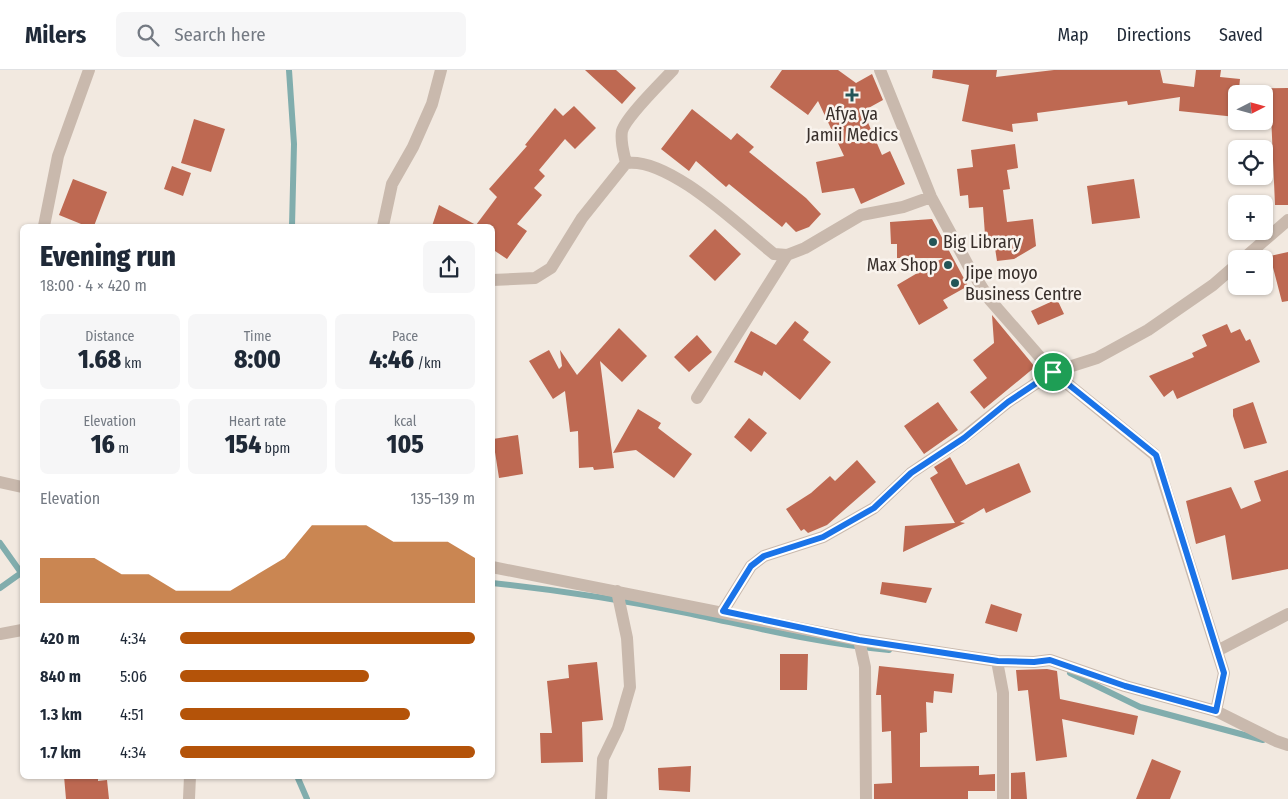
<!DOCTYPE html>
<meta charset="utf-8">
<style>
:root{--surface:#fff;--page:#f6f6f7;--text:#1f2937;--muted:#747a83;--line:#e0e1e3;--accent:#b45309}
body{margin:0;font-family:"Fira Sans Condensed",sans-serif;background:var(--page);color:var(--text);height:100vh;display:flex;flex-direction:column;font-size:19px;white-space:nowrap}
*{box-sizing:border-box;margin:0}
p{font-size:16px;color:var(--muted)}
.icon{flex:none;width:28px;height:28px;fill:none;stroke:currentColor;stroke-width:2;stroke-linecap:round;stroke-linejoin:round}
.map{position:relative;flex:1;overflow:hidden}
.panel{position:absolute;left:20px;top:154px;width:475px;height:555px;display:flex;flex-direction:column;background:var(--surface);border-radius:8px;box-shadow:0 1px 4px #0004}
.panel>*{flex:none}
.needle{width:32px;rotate:84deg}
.buttons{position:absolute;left:1228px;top:15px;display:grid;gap:10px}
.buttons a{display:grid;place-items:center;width:45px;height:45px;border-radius:8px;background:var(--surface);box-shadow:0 1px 4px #0004;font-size:25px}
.pin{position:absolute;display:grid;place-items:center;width:42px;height:42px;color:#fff;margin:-21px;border:2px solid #fff;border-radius:50%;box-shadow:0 1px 5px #0007}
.round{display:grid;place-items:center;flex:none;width:52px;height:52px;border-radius:8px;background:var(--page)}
.head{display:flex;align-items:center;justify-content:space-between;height:85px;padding:0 20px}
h1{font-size:28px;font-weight:800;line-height:38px}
.metrics{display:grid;grid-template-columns:repeat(3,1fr);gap:8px;height:85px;padding:5px 20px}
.metrics div{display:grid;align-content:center;border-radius:8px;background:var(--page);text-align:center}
.metrics b{font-size:25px;font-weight:800}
.metrics small{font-size:14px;font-weight:400}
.metrics p{font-size:14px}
.chart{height:140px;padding:10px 20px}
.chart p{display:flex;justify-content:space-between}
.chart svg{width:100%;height:90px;margin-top:5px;fill:var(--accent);opacity:.7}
ul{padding:0 20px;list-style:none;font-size:16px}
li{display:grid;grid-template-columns:80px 60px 1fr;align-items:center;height:38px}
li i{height:12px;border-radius:6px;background:var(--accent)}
header{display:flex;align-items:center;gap:30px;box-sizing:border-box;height:70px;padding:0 25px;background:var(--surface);border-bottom:1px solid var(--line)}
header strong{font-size:24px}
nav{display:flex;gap:28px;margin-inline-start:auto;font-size:18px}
.search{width:350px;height:45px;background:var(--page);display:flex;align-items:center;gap:12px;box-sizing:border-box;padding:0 18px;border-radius:8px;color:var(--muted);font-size:19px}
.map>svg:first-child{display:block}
</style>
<header>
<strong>Milers</strong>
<div class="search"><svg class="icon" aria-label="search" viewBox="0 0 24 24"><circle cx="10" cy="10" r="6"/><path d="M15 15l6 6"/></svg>Search here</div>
<nav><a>Map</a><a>Directions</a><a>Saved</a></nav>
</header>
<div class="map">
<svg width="1288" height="729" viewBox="0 0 1288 729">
<rect width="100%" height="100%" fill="#f2e9e0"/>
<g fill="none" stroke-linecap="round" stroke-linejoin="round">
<path stroke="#81adad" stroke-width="6" d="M289,0L294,74L292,156
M0,473L22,504
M492,513C558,520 623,530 687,543C754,557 821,574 889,580
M0,518L21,503
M1070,603L1140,637L1263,670
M297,706L307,729"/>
</g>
<path fill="#be6952" d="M585,0H616L636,18L622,34Z
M782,0H838L856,13L872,4L883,30L863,41L882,85L890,81L905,114L861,134L854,118L822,123L816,92L844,86L818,31L808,45L770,17Z
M933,0H997L996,7L1054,0H1160L1163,13L1194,17L1196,0H1221L1220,7L1240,9L1239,19L1288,18V135H1275L1271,44H1264V24H1236V47L1179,41L1180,27L1128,35L1127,31L1037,43L1038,51L1012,54L1013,62L962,51L969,15L932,8Z
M574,36L596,58L575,79L565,69L539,100L545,106L534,118L542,125L517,154L527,161L507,189L492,179V156H432L439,135L476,155L497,127L489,119L527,76L525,75L555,38L563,46Z
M692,39L731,70L737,63L754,77L749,82L806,128L821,144L809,157L796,162L786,152L782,157L729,114L726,117L696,91L689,101L661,79Z
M194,49L225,59L211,102L181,93Z
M1015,74L1018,98L1007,100L1010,119L1003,120L1007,152L1033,149L1036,176L1014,189L997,191L995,178L986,179L983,137L969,138L968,125L960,126L957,99L973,97L971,80Z
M172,96L191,103L183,126L164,119Z
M73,109L107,122L94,156H86L59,145Z
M1134,109L1140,148L1092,154L1087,116Z
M932,149L968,216L943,230L948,238L919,255L897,215L943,188H897V174H891L890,152Z
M715,159L741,184L715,211L689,186Z
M1288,182V231L1282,232L1270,186Z
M1057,229L1064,244L1038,255L1031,241Z
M992,245L1035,297L984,339L970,322L987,308L973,290L994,273Z
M795,251L809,262L803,270L831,292L800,330L764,301L762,306L734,292L751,261L776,275Z
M1227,254L1231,263L1240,259L1246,271L1250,269L1260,292L1177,329L1173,320L1164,327L1149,306L1194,287L1192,283L1207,276L1202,265Z
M619,258L647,286L622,312L600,291L614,398L594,400L593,397L579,398L578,361L570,362L565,321L553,329L529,291L549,280L559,299L562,296L560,280L577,305Z
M697,265L712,282L689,302L674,287Z
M938,332L958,360L924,384L904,356Z
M1253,332L1267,373L1244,379L1233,346V339Z
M638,339L661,353L658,358L692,384L674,408L636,380L613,383Z
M749,348L767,363L751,382L734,367Z
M518,365L523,404L499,408L493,369Z
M950,387L966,415L1019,393L1031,422L986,443L984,438L960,452L965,453L903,482L905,456L955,453L930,408L938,403L934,397Z
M857,390L876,412L827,455L808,463L804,459L801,461L786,439L811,423L830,406L835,411Z
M1288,400V499L1232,510L1225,465L1196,474L1186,431L1231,417L1241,439L1261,431L1254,411Z
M882,512L932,518L926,533L880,524Z
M991,534L1022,544L1017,562L985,553Z
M780,584H808L807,620H780Z
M597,592L603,650L582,652L583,692L541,693L540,663H552L547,611L569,608L568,595Z
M879,596L954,604L952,623L934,621L933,633L926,632L927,662L920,663V697L979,696V705L995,704V721H968V729H874V714L892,713L891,661L882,662L881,625H876Z
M1047,599L1057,601L1060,629L1138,646L1134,665L1062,649L1067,687L1036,691L1028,620L1018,621L1016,600Z
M1152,689L1181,701L1170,729H1136Z
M691,696L690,722L659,720L658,698Z
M1025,702L1027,729H1011V703Z
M64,706H98V711L107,710L109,729H66Z"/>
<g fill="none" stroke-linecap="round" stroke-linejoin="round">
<path stroke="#c9b9ad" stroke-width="12" d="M880,0L931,127L969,197L990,230L1053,302L1155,385L1224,603L1216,641
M626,93C624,83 620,72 622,61C626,47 661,13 673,0
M44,156L58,86L89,0
M383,156L392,114L413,77L432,34L441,0
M1243,189L1288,150
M492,210L535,208L551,198L582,148L626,93C670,87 740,157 774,184L787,185L805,178L861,145L903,137L931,127
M697,328L787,185
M0,412L22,417
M492,497L859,570L997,591L1034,592L1050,590L1125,616L1216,641L1276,671L1288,675
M723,541L751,496L764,486L823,467L874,438L911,403L963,368L1008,332L1053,302L1097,288L1148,260L1213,215L1236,195
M0,564L22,560
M859,570L865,597L866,729
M1217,581L1288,544
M997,591L1003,623V729
M189,729L190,706
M601,729L603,689L618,658L630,617L627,568L617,521"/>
</g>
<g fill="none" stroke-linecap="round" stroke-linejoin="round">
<g stroke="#fff" stroke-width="10">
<path id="route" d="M1053,302L1156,385L1224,603L1216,641L1125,616L1050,590L1034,592L998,591L859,570L723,541L751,496L764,486L823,467L874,438L911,403L964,368L1008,332Z"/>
</g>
<use href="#route" stroke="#1a73e8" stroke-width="6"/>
</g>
<g fill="#235557" stroke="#f9f3ed" stroke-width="2">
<path d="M849.5 17.5h5v5h5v5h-5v5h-5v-5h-5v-5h5z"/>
<circle cx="933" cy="172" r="5"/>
<circle cx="948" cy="195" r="5"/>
<circle cx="955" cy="213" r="5"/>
</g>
<g text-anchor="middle" stroke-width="5" stroke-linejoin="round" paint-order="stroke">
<g font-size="18" fill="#382f2b" stroke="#f9f3ed" text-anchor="start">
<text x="852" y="50" text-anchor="middle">Afya ya<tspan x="852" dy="21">Jamii Medics</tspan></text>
<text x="943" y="178">Big Library</text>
<text x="938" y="201" text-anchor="end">Max Shop</text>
<text x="965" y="209">Jipe moyo<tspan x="965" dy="21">Business Centre</tspan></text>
</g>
</g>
</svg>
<div class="buttons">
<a><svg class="needle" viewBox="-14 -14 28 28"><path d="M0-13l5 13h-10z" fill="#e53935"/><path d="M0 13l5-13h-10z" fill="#747a83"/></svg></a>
<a><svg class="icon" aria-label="locate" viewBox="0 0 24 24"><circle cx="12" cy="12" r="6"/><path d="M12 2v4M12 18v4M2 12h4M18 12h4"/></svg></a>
<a>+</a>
<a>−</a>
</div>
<div class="pin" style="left:1053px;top:302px;background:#1e9e55"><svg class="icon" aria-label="arrive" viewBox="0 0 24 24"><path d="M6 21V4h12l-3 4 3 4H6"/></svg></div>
<section class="panel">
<div class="head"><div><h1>Evening run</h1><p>18:00 · 4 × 420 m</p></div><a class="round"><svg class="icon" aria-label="share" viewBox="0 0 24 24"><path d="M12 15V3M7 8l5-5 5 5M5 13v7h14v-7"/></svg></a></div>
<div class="metrics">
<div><p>Distance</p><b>1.68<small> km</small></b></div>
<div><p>Time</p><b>8:00</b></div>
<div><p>Pace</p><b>4:46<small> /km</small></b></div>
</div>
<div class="metrics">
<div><p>Elevation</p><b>16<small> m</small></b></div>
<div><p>Heart rate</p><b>154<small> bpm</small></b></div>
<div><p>kcal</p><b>105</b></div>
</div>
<div class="chart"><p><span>Elevation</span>135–139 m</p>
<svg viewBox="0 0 160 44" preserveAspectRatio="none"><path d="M0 44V22L10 22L20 22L30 30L40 30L50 38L60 38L70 38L80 30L90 22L100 6L110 6L120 6L130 14L140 14L150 14L160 22V44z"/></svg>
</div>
<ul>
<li><b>420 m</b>4:34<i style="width:100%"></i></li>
<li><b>840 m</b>5:06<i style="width:64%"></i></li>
<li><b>1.3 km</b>4:51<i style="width:78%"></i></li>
<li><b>1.7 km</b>4:34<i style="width:100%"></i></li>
</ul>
</section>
</div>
